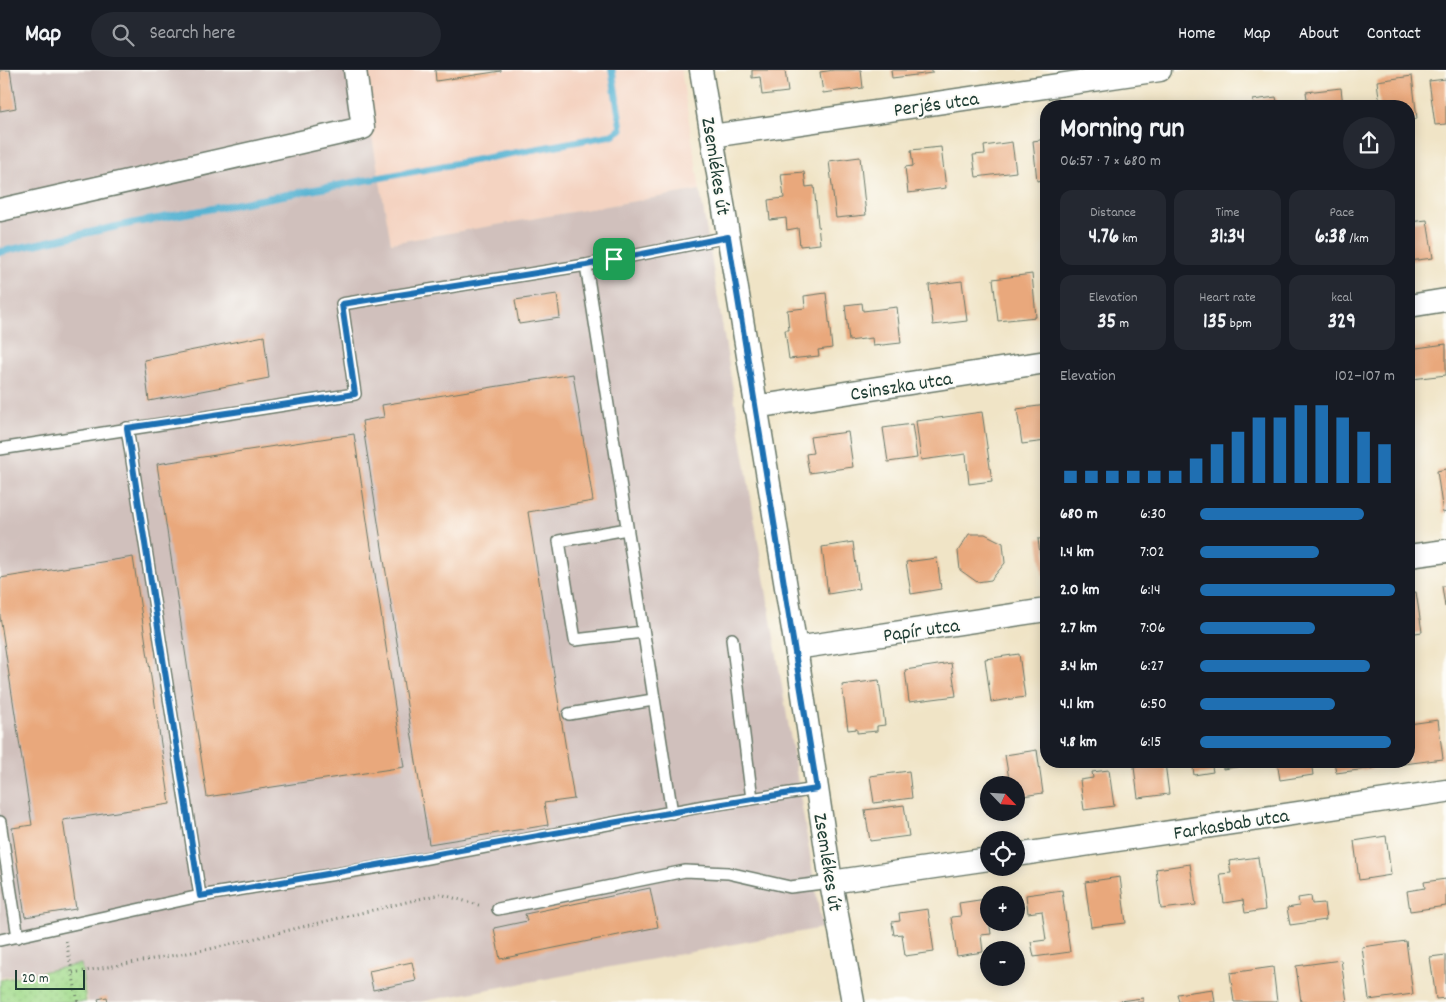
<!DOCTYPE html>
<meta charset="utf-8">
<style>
:root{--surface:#171b24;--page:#242831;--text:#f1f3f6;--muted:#9ea1a6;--line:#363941;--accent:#1f6fb2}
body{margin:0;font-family:Dekko,sans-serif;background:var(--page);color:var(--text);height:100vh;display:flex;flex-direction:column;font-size:19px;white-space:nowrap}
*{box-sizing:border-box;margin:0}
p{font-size:16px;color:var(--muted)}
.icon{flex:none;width:28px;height:28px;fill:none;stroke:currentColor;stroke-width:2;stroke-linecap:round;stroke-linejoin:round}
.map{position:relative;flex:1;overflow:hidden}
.sheet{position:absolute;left:1040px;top:30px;width:375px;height:668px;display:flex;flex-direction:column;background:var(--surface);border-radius:20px;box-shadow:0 2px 12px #0003}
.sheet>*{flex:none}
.needle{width:32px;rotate:115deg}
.controls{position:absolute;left:980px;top:706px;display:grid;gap:10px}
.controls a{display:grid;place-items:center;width:45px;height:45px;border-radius:50%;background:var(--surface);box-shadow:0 2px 12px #0003;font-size:25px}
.scale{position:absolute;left:15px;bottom:12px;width:70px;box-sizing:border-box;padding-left:5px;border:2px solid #1f3d34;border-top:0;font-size:14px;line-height:18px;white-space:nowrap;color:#1f3d34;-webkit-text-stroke:4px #fdfcf7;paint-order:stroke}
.pin{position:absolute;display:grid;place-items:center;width:42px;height:42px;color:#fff;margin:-21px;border-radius:10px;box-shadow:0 2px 8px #0006}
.round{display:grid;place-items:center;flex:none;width:52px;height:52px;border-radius:26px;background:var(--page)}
.overview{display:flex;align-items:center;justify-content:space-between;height:85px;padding:0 20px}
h1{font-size:28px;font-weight:800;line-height:38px}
.figures{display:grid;grid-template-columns:repeat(3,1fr);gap:8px;height:85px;padding:5px 20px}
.figures div{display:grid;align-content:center;border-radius:12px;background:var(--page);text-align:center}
.figures b{font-size:21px;font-weight:800}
.figures small{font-size:14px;font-weight:400}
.figures p{font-size:14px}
.chart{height:140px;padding:10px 20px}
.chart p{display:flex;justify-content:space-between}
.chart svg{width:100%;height:90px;margin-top:5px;stroke:var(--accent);stroke-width:6}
ul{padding:0 20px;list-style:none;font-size:16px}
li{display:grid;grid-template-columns:80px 60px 1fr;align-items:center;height:38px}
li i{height:12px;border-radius:6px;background:var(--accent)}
header{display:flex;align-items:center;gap:30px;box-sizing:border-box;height:70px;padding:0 25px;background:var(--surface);border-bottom:1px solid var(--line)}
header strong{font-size:24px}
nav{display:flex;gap:28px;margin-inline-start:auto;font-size:18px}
.search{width:350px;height:45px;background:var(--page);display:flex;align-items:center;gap:12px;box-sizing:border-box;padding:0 18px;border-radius:28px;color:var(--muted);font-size:19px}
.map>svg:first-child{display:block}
</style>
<header>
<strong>Map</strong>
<div class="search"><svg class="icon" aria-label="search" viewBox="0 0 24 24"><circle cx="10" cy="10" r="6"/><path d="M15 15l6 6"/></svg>Search here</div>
<nav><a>Home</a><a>Map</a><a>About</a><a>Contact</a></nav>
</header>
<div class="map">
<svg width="1446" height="932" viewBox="0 0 1446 932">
<defs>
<pattern id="garden-dots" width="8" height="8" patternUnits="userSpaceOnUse" patternTransform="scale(1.25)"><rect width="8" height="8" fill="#a3db8d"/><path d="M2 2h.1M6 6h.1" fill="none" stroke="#8cbd7a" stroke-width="1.8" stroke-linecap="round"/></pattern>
</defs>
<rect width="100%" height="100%" fill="#fdfcf7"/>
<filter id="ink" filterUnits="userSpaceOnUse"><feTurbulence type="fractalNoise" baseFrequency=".02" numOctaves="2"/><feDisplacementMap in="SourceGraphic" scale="10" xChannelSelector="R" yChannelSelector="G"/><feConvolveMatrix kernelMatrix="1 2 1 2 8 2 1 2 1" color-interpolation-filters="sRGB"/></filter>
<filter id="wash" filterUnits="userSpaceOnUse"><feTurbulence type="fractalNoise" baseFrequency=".0096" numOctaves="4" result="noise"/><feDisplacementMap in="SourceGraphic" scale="20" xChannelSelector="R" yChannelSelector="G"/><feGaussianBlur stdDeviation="1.12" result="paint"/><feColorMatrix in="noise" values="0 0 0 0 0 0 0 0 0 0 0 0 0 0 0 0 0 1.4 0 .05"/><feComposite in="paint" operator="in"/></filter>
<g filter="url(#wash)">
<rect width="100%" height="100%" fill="#f0e4c6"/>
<path fill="#f4d3c1" d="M360,0H681L700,120L391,173Z"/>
<path fill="#d0c0bc" d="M0,0H360L391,173L700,120L822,858L420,932H88L81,894L0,908Z"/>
<path fill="url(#garden-dots)" stroke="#618c60" d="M81,894L86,932H0V910Z"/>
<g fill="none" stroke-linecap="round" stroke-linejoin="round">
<path stroke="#54b2d2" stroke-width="7" d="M0,182L128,154L612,65L621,59L612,0"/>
</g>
<g id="blocks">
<path fill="#e9a87b" d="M0,0H10L16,38L0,41Z
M435,0H501V1L436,11Z
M752,0H785L788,22L762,25L760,7L752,8Z
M834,0H861L863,18L823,23L820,2Z
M891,0H932V3L892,8Z
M1412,6L1417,49L1409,50V36H1380L1377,11Z
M1446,9V54L1435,55L1429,11Z
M1341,18L1343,36H1308L1306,22Z
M1276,27L1278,36H1254L1253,30Z
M1046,69V109L1037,111L1033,71Z
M1012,72L1016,102L976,107L973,85L985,84L984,76Z
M941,77L946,118L908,123L905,97L913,96L911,80Z
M860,87L866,145L836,148L829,91Z
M804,102L806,117L814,116L820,174L800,176L798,158L787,160L786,148L770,150L768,130L784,128L781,104Z
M1427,150L1433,188L1409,191V152Z
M1032,204L1036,247L998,251L993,209Z
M962,211L967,251L933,255L929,215Z
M826,223L832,278L818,280L819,286L789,289L785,260H789L787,240L805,238L804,226Z
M557,224L560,248L519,254L515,230Z
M862,233L863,241L897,237L901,273L873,276L872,268L849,271L845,235Z
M264,266L269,308L149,331L144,290Z
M1446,274V305L1412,309L1409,279Z
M573,304L593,431L528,442L574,729L544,733L548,755L429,774L362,351L384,347L382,335Z
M1046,335V371L1022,374L1017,339Z
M982,342L992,411L969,414L966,384L921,390L916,351Z
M912,354L917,388L888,392L883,358Z
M848,362L853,397L809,403L806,384L813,383L810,367Z
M354,364L404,697L207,727L157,394Z
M1446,399V442L1443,443L1437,401Z
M969,464H985L1003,473L1005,493L991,510L977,512L960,500L958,481Z
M1046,468V504L1043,505L1038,469Z
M853,472L859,519L828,524L822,477Z
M133,487L170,734L63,750L76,839L25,847L12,758L32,755L0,546V508Z
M937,488L941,519L911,524L906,492Z
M1442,516H1446V536L1445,537Z
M1416,522L1422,562L1409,564V523Z
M1019,584L1025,627L991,632L985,589Z
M951,593L956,626L909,632L905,600Z
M879,610L885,655L877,656V661L857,663V659L848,660L842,615Z
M1438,650L1443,689L1396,695V691H1409V654Z
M1037,680L1043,723L1016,727V715H1010L1005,685Z
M1192,691H1211L1213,702L1194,705Z
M1222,691H1248L1249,695L1223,699Z
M1277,691H1311L1313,705L1280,710Z
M1334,691H1373L1374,698L1336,703Z
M1165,693L1169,724L1138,728L1134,697Z
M1109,700L1114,736L1084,740L1080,710L1093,708L1092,702Z
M909,701L912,728L874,733L870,706Z
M904,735L909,766L870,771L865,740Z
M1386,766L1391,805L1359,810L1354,771Z
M1258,787L1265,840L1245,843L1243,830L1224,833L1220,804L1231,803L1229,791Z
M1190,794L1196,835L1161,839L1156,799Z
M1120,807L1126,853L1091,857L1085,812Z
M1446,809V836L1410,841L1407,821L1425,818L1424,812Z
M650,818L658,857L500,889L494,858L527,851L525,844Z
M1062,820L1070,882L1034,887L1031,872L1046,870L1042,841L1028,843L1026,825Z
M1311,826L1312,834L1324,833L1326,850L1290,855L1287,838L1299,836L1298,828Z
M986,829L991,864L981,865L983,882L957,886L951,847L961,846L959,833Z
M928,839L934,882L905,886L902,864L894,865L892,852L900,851L899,843Z
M1406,871L1413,924L1369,930L1362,877Z
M1446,885V928L1436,929L1430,887Z
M1341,890L1347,932H1301L1296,896Z
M412,892L416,911L373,920L369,901Z
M1273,897L1277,932H1234L1230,903Z
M1213,919L1215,932H1179L1177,924Z
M107,927L108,932H99L98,929Z
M1143,928V932H1119V931Z"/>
</g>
</g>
<g filter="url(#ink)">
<use href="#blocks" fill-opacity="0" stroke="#687767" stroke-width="1"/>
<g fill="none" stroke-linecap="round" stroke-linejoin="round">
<g stroke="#687767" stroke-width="14">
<path id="service" d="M586,195L728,167
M127,358L200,826
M0,379L355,324L342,234L586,195L672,743
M627,459L559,471L575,570L643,562
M732,569L752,729
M569,644L653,630
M0,752L18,867
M498,839L685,801L728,803L790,817L831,812
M0,870L200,826L379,797L704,736L817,719"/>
</g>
<g stroke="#687767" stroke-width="25">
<path id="minor" d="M701,0L796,578L831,812L853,932
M712,66L1160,0
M0,140L363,58L355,0
M1409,236L1446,230
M755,337L1046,292
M1409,486L1446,481
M796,578L1046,540
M1016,785L1446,721
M831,812L989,789"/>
</g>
<path stroke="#687767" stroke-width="3" stroke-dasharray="1 4" stroke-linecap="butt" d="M66,871L78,932
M73,903L210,879L440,824L482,836"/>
<use href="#service" stroke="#fff" stroke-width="11"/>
<use href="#minor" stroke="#fff" stroke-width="22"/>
</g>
</g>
<g fill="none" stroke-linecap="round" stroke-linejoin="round" filter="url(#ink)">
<g stroke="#fff" stroke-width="10">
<path id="route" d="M728,167L817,719C610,750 406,792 200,826L127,358L355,324L342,234L586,195Z"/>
</g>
<use href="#route" stroke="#1f6fb2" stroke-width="6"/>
</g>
<g text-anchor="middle" stroke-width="4" stroke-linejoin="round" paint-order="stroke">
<g font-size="20" fill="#1f3d34" stroke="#fdfcf7">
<text transform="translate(936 33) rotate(-8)" y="7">Perjés utca</text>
<text transform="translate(717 96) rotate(81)" y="7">Zsemlékes út</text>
<text transform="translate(901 315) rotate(-9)" y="7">Csinszka utca</text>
<text transform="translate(921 559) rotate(-8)" y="7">Papír utca</text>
<text transform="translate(1231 753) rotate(-9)" y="7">Farkasbab utca</text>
<text transform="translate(829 792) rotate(81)" y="7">Zsemlékes út</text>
</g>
</g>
</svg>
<div class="controls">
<a><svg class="needle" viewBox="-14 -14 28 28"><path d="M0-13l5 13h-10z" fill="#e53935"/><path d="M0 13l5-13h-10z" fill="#9ea1a6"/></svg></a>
<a><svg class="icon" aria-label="locate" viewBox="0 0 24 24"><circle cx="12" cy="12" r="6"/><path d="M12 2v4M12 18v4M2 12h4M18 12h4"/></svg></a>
<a>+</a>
<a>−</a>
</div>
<div class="scale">20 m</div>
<div class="pin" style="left:614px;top:189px;background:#1e9e55"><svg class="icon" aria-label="arrive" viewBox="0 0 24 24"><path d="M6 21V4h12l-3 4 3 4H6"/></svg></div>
<section class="sheet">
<div class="overview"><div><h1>Morning run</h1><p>06:57 · 7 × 680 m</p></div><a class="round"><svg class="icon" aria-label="share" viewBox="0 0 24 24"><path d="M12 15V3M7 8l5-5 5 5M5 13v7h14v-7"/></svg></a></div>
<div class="figures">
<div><p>Distance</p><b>4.76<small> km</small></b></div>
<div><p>Time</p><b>31:34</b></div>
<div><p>Pace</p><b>6:38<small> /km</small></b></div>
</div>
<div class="figures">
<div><p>Elevation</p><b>35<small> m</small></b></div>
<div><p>Heart rate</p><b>135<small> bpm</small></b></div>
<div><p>kcal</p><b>329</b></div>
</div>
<div class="chart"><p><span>Elevation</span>102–107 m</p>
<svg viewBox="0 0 160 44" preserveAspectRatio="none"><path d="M5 44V38M15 44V38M25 44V38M35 44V38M45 44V38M55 44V38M65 44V32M75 44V25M85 44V19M95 44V12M105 44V12M115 44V6M125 44V6M135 44V12M145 44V19M155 44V25"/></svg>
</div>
<ul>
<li><b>680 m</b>6:30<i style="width:84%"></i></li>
<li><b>1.4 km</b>7:02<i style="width:61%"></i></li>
<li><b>2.0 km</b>6:14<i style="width:100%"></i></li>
<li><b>2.7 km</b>7:06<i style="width:59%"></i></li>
<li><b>3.4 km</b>6:27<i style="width:87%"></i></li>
<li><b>4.1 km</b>6:50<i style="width:69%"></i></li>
<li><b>4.8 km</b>6:15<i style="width:98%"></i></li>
</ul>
</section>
</div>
